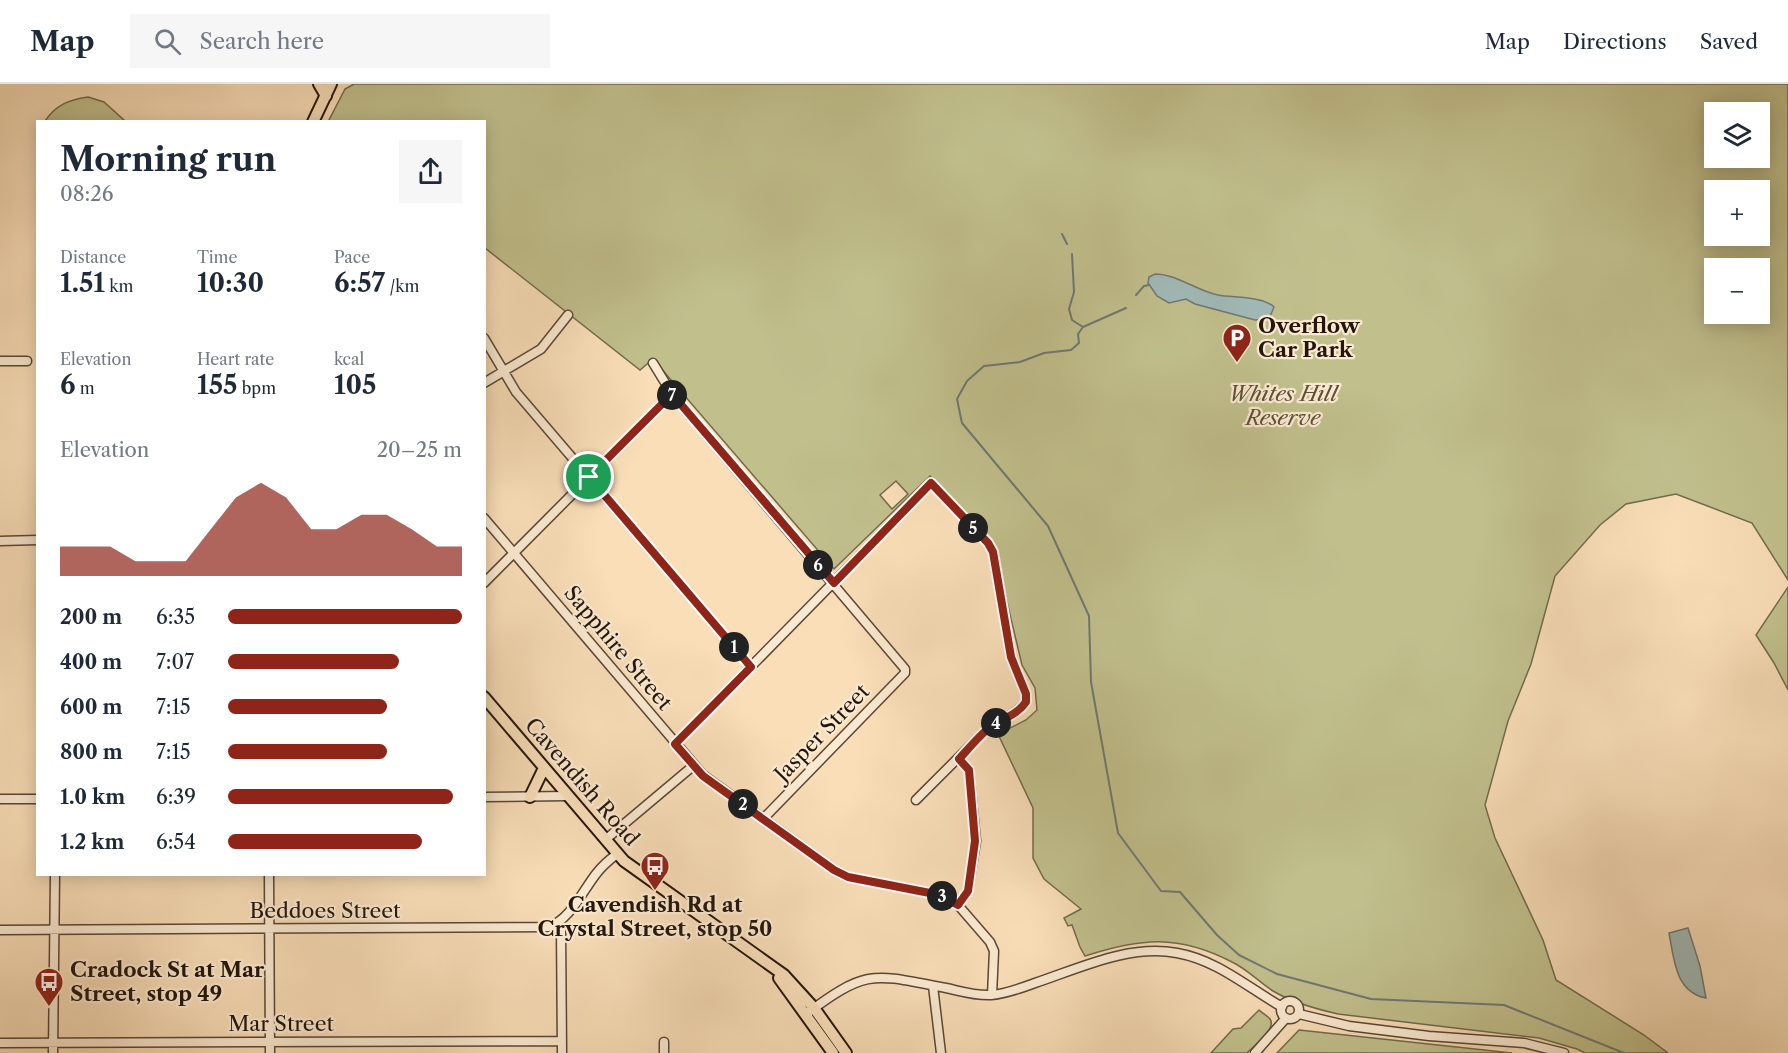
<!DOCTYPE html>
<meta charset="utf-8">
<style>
:root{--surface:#fff;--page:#f6f6f7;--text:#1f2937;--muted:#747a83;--line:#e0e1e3;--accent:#8f2418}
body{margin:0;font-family:"Libre Caslon Text",serif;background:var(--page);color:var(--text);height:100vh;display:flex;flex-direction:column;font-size:22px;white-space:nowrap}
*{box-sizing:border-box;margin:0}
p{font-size:20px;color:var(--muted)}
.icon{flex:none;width:33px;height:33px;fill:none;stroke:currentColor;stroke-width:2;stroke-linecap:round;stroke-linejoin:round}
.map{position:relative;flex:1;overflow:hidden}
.details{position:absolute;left:36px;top:36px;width:450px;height:756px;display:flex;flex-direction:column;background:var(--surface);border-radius:0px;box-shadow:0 3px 15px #0003}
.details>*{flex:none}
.controls{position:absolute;left:1704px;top:18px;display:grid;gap:12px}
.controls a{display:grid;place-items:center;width:66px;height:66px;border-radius:0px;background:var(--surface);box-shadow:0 3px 15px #0003;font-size:30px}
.pin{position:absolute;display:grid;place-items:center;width:51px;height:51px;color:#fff;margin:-26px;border:3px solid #fff;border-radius:50%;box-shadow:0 2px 6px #0007}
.km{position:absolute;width:30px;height:30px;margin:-15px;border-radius:50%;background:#222;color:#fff;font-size:16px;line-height:30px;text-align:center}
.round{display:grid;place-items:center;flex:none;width:63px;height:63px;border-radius:0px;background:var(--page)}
.headline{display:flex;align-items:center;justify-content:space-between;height:102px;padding:0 24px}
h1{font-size:33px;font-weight:700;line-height:45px}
.stats{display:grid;grid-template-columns:repeat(3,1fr);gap:9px;height:102px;padding:6px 24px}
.stats div{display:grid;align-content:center}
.stats b{font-size:26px;font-weight:700}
.stats small{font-size:16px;font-weight:400}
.stats p{font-size:16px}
.chart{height:168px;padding:12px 24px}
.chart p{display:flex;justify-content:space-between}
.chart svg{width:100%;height:108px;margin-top:6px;fill:var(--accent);opacity:.7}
ul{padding:0 24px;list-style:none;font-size:20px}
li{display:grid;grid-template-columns:96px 72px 1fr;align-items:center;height:45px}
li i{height:15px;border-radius:8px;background:var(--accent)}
header{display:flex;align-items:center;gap:36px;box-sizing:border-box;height:84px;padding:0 30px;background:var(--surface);border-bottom:2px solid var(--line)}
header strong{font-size:28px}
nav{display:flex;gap:33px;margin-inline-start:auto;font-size:21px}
.search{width:420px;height:54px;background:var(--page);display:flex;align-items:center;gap:15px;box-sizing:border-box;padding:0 21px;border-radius:0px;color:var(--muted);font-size:22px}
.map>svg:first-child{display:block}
</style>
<header>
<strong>Map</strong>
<div class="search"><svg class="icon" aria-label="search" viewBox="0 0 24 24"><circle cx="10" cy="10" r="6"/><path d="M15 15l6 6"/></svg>Search here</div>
<nav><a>Map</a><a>Directions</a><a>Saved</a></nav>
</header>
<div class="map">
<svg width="1788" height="969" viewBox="0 0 1788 969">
<rect width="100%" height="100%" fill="#f9deb8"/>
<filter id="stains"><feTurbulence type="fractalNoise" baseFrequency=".00333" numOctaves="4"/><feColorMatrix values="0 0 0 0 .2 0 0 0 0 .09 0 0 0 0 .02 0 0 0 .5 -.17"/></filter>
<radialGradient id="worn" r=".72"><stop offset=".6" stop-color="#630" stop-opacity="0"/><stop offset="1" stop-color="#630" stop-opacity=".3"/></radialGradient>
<path fill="#c1c08d" stroke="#726a4c" stroke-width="1.5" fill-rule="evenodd" d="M354,0H1788V496L1752,439L1676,410L1626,420L1600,441L1555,492L1531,580L1508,637L1485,721L1495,754L1543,856L1556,896L1644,951L1668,969H1585L1577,965L1539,954L1338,930C1316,925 1293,919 1273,907C1259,898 1247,885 1232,878C1178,850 1141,854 1085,872L1080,863L1072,841L1068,842L1064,834L1081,825L1044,795L1033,774V724L998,650L1026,636L1037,626L1035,604L1022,581L993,459L930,392L834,485L653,275L640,286L485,164L484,38H328L345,5ZM1714,28H1760V74H1714ZM1714,106H1760V152H1714ZM1714,184H1760V230H1714ZM896,397L908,410L892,425L880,411Z
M88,13L104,18L125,37H45C56,21 68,16 88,13Z
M1788,503V606L1774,579L1756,551Z
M1259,926C1262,929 1268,932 1270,935C1277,945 1254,962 1247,969H1211L1233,945L1241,944Z
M1299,946L1512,969H1277Z"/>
<path fill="#a1bab8" stroke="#6f7873" stroke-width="1.5" d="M1155,190C1177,190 1197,207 1218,211C1234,214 1263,212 1274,223L1269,235L1255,236L1195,220L1186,215L1169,219L1157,212L1148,199L1149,193Z
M1688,844L1700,882L1706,914C1675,908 1674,875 1669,849Z"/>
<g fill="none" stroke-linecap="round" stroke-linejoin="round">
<path stroke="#6f7873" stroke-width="2" d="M1062,150L1067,160
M1072,170L1074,208L1069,225L1072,236L1083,243
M1136,211L1144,202L1149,201
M1126,224L1083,243L1078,250L1079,259L1071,266L1044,269L1020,278L984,282L967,297L957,315L962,339L1048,442L1089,532L1091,598L1118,749L1161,807L1180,808L1217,851L1239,871L1277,890L1371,915L1504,921L1624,969"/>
<g stroke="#594736" stroke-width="11">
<path id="minor" d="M484,254L516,308L751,583
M0,277H27
M653,279L672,310L905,585V589L764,734
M484,299L541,265L568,231
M484,434L703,691L834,786L848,793L940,811L958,821L990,858L994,867L992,911
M0,457L38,456
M484,499L672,310
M675,660L931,399L988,459L993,468L1011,573L1026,610V618C1016,631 1000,636 987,645L916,716
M484,713L568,712
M0,715H38
M605,756L693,682
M269,790L270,969
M958,821L968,807L976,757L969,686L959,675
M557,840L561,845L562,969
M0,846L548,843C570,836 582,808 596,790C602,782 609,776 617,770
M933,902L941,969
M1281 926a9 9 0 1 1 18 0a9 9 0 1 1-18 0Z
M806,930C868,884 873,890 946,904C960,907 976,912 991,911C1006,910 1021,904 1035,899C1080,884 1129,860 1177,869C1217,876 1247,903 1282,923
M1299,930L1349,942L1429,952L1524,959L1564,969
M0,959L562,957
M53,969L55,790
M664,969V958
M1255,969L1286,934"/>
</g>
<g stroke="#24150b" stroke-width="14">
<path id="major" d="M319,0L326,12
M313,38L331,0
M484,613L624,777L784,891L814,924L846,969
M530,713L544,684
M779,894L833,969"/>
</g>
<use href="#minor" stroke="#fbead1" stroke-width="8"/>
<use href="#major" stroke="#f9deb8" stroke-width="10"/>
</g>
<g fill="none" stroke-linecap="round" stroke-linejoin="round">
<g stroke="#fff" stroke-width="12">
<path id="route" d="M672,310L834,499L931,399L988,459L993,468L1011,573L1026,610V618C1017,631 1003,634 990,643C979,652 969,664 959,675L969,686L975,757L968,807L958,821L940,811L848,793L834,786L703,692L675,660L751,583L589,393Z"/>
</g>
<use href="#route" stroke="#8f2418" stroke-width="8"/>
</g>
<defs>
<g id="parking-pin" transform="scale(1.5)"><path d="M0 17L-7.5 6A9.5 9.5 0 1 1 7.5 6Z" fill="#8f2418" stroke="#fbead1"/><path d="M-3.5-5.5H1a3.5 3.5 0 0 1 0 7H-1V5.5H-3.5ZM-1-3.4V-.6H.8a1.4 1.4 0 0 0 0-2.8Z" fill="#fff"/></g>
<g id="bus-pin" transform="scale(1.5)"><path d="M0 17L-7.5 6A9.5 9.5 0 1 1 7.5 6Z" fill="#8f2418" stroke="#fbead1"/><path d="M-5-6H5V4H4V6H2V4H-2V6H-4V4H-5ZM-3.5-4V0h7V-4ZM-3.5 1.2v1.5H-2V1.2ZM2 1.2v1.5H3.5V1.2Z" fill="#fff"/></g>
</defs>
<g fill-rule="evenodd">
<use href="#parking-pin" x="1237" y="254"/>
<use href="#bus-pin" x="655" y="782"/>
<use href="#bus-pin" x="49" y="898"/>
</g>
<g text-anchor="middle" stroke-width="4.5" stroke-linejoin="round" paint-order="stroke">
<g font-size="21" font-weight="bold" fill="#24150b" stroke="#fbead1" text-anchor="start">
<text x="1258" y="249">Overflow<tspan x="1258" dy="24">Car Park</tspan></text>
<text x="655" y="828" text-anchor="middle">Cavendish Rd at<tspan x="655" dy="24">Crystal Street, stop 50</tspan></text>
<text x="70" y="893">Cradock St at Mar<tspan x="70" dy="24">Street, stop 49</tspan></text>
</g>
<g font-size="21" font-style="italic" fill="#5b5138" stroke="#fbead1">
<text x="1283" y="317">Whites Hill<tspan x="1283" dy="24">Reserve</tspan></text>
</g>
<g font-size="21" fill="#24150b" stroke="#fbead1">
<text transform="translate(618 564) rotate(50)" y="7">Sapphire Street</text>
<text transform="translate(822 649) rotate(-46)" y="7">Jasper Street</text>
<text transform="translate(582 698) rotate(49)" y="7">Cavendish Road</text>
<text x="325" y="834">Beddoes Street</text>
<text x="281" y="947">Mar Street</text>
</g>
</g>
<rect width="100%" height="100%" filter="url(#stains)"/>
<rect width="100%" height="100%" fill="url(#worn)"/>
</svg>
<div class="controls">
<a><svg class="icon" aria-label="layers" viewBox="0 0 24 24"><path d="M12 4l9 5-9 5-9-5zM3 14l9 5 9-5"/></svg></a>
<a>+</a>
<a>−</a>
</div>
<div class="pin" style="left:589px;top:393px;background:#1e9e55"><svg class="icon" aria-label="arrive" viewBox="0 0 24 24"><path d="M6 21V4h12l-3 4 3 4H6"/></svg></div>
<b class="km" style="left:734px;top:563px">1</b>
<b class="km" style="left:743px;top:720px">2</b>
<b class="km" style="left:942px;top:812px">3</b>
<b class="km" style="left:996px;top:639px">4</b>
<b class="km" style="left:973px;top:444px">5</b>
<b class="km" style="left:818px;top:481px">6</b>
<b class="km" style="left:672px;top:311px">7</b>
<section class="details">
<div class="headline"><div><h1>Morning run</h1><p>08:26</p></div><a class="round"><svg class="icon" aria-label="share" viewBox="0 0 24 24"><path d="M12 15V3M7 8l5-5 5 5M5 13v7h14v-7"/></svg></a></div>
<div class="stats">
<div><p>Distance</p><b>1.51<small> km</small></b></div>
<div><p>Time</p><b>10:30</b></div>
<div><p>Pace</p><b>6:57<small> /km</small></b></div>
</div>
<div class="stats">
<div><p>Elevation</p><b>6<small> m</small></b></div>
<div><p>Heart rate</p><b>155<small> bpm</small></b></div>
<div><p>kcal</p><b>105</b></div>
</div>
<div class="chart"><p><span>Elevation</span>20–25 m</p>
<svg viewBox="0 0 160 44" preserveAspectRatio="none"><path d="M0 44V32L10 32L20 32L30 38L40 38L50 38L60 25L70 12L80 6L90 12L100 25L110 25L120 19L130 19L140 25L150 32L160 32V44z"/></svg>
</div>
<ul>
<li><b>200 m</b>6:35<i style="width:100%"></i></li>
<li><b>400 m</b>7:07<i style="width:73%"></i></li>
<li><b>600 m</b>7:15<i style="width:68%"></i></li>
<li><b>800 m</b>7:15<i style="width:68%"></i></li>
<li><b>1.0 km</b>6:39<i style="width:96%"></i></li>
<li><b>1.2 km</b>6:54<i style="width:83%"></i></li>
</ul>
</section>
</div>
